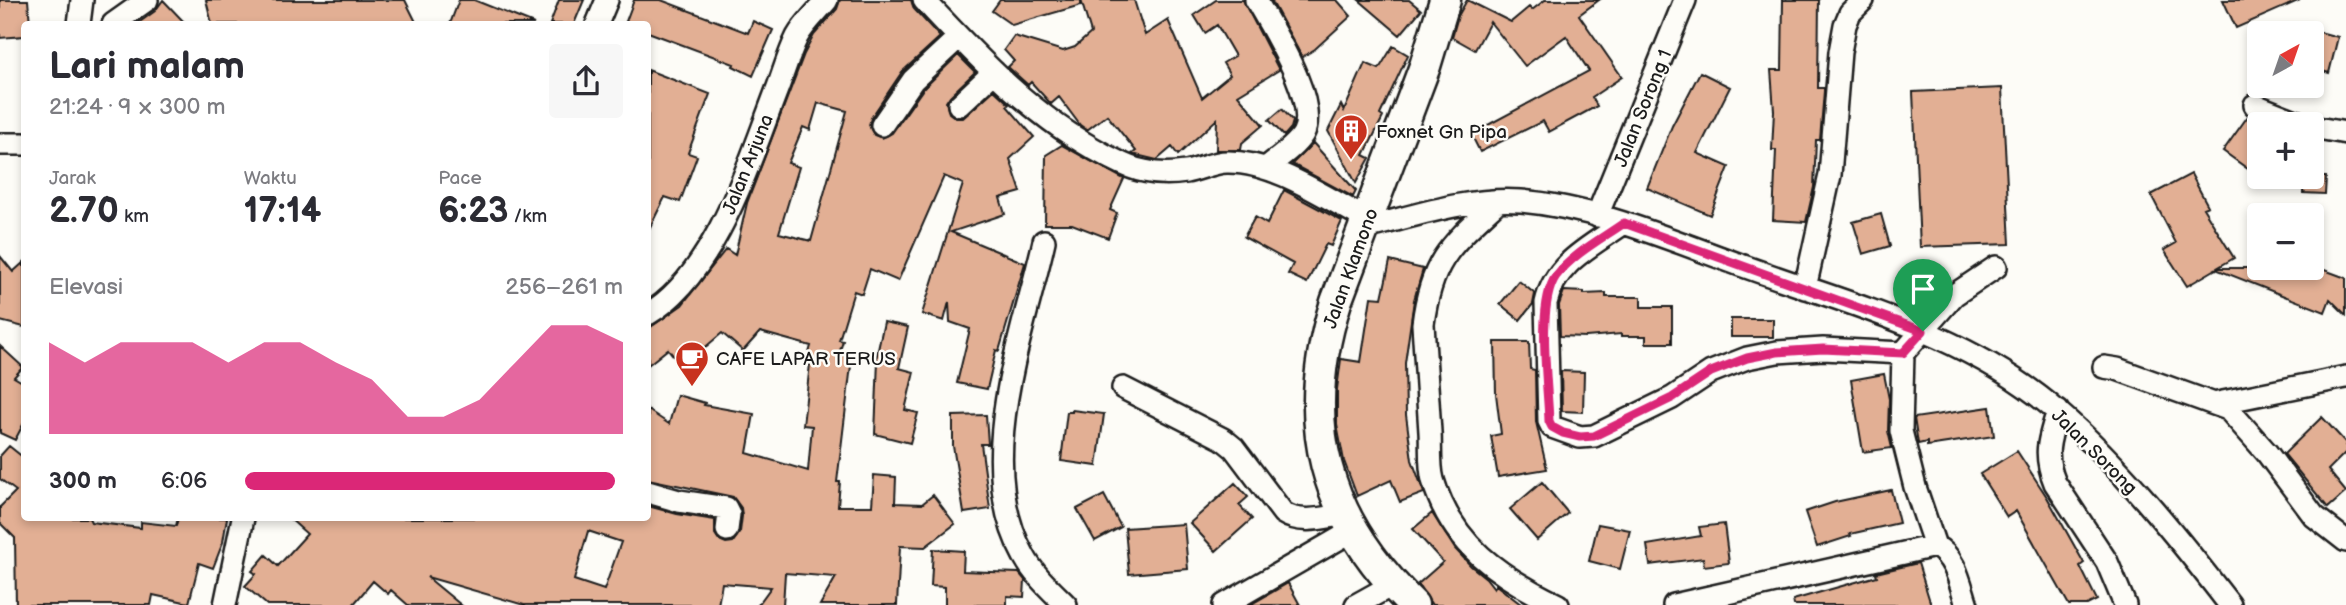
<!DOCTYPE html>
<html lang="id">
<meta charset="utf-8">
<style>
:root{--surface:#fff;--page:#f7f7f7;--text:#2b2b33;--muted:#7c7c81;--accent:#db2777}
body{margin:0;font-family:"Balsamiq Sans",sans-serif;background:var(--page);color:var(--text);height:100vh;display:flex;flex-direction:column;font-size:26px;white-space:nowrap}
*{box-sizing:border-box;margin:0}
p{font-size:23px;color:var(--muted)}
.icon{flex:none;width:38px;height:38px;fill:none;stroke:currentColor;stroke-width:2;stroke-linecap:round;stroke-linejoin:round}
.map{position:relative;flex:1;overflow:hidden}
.sheet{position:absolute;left:21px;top:21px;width:630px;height:500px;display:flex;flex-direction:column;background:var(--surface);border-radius:7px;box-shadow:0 4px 10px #0003}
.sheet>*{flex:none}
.needle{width:46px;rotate:40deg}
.buttons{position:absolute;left:2247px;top:21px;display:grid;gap:14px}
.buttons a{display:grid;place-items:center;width:77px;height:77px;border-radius:7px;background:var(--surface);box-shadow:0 4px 10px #0003;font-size:35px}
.pin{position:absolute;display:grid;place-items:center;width:60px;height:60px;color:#fff;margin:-72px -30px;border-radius:50% 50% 50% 0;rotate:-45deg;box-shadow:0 0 7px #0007}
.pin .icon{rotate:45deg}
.round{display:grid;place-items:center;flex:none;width:74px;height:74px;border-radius:7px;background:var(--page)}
.head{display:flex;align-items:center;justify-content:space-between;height:119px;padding:0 28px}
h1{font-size:38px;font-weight:700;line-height:52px}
.stats{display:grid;grid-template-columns:repeat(3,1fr);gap:10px;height:119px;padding:7px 28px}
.stats div{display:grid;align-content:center}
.stats b{font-size:35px;font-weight:700}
.stats small{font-size:19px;font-weight:400}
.stats p{font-size:19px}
.chart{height:196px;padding:14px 28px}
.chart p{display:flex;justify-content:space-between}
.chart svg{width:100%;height:126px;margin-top:7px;fill:var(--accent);opacity:.7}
ul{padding:0 28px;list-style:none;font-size:23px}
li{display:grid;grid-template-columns:112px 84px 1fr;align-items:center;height:52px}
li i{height:18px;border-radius:9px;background:var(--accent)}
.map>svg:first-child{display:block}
</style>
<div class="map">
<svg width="2346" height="605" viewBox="0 0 2346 605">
<rect width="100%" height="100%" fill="#fdfcf7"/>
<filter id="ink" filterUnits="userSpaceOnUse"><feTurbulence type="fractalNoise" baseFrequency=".0143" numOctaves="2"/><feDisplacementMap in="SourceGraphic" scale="14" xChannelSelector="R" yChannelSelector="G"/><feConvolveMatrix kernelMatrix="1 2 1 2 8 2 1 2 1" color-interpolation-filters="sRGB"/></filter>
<g filter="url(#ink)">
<path fill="#e2af94" stroke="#1c1c1c" stroke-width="2" fill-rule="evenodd" d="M0,0H28L30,24H24V36L0,38Z
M163,0L186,24H137L155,11Z
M206,0H405L417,24H212Z
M459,0H474L534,24H450Z
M559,0H584L574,24H550Z
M634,0H661L748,33L753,21L773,30L753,76L733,66L734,64L648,32V24H625Z
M840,0H911L914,9L940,37L902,72L871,118L869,125L874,135L882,138L892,133L923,89L958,55L975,72L950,96L946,102L949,113L956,118H963L994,90L1009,104L1007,106L1034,137L1010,159L1021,192L1000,198L1005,214L951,232L1025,263L999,351L996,350L987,389L957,383L970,329L950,322L949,302L944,321L922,314L963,184L944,176L898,281L870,269L862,294L854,291L839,340L843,341L839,354L852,357L837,482H840L838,506H872L874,475L896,477L895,503L922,504L933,495L955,524L925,547L900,546L897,605H820L836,577L785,573L783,605H758L771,587L722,583L718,605H524L427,577L461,605H408L391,590L388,594L373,581L353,605H267L245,586L256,574L252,571L266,555L278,566L307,534L289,518H648V506L677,514L715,520V534L719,540L726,543L733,542L740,532L742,516L741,508L733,497L648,479V410L669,424L677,395L705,403L704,405L754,414L747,453L808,471L812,426L803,425L810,364L806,363L811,346L760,332L743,351L722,333L702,350L699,347L679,363L668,349L648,365V329L682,305L726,249L735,255L747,203L804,54L814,35L837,9ZM818,103L847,111L811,241L779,233L799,167L788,163L803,127L810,130ZM588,531L621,542L604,590L574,580Z
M1000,0H1134L1145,35L1168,20L1202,98L1230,75L1223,63L1235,56L1217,25L1205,33L1194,15L1216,0H1243L1279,70L1238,95L1263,125L1242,143L1241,150H1216L1217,119L1178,155L1172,147L1157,160L1132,154L1136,151L1107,115L1087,130L1080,125L1059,97L1051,104L1031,82L1028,85L1008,67L1014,61L1004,50L1014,36L1063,51L1075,47L1091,33L1081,0V5L1012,25L992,11Z
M1271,0H1337L1351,16L1315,49L1302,57Z
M1359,0H1409L1421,10L1400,35Z
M1467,0L1511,22L1529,7L1532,10L1545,0H1599L1579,15L1622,77L1592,97L1597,106L1549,132L1543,121L1480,152L1471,134L1589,71L1566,36L1525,66L1490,22L1475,50L1452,37L1458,16Z
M1783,0H1819L1818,88H1824V91L1820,140H1816L1814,187L1806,222L1773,220L1776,150H1772L1774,111L1771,70H1782Z
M2223,0H2300L2236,28Z
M2312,30L2338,37L2329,73L2312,68Z
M1393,46L1408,55L1380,115L1383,117L1364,155L1370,158L1356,183L1328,131L1341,105L1344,111L1365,63L1379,69Z
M648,70L710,94L688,153L697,156L680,202L665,197L648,231Z
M1700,72L1730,87L1697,153L1729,167L1710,215L1647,188L1672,126Z
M2002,88L2010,244L1920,247L1913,92Z
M1282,109L1293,121L1291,128L1284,136L1269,120Z
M2248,116L2259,122V177L2223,151Z
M1313,143L1356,191L1353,197L1292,164Z
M1062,145L1124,179L1110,210L1117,213L1108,238L1072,224H1045L1046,155Z
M2191,174L2208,206L2203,208L2234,258L2217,268H2319L2346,278V315L2330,299L2325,312L2216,269L2187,286L2164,250L2176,243L2151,195Z
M2304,177H2326L2325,194L2303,193Z
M1284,190L1342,221L1331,246L1326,244L1307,283L1288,274L1293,264L1244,237L1255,217L1267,224Z
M1881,214L1890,246L1863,254L1853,222Z
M0,256L13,272L24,262V327L0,321Z
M1390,261L1423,269L1414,300L1405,363L1406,415L1412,460L1424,493L1400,502L1391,480L1357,496L1344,461L1337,425V389L1341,359L1361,362L1371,297L1382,298Z
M1519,281L1535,294L1533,304L1520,320L1500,304Z
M1564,291L1584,292V294L1606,293V297H1641V307H1672V343H1646V336H1621V334L1586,337L1560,336L1559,305Z
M1731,319H1773V337H1731Z
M884,322L908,327L899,368L914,372L905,410L918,413L910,443L875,434L878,360L876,359Z
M1495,342H1529L1530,369L1535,370L1536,422L1547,469L1498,477L1491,436L1501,434L1496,394Z
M0,346L23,367L14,377L24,383V423L15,440L0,433Z
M1561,371L1584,372L1583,412L1562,411Z
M1884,374L1889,399L1888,431L1892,448L1863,452L1851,380Z
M1990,407L1994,436L1927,446V442L1918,444L1914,418Z
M1072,410L1104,414L1097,466L1061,461L1067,412H1072Z
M986,415L988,444H981L990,509L964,513L953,446V416Z
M2322,417L2346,443V452L2328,470L2346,492L2328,508L2284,454Z
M9,446L24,458V518H89L91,522L141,528V522L176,526L178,518H227L223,542L213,568L199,563L189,603L153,595L151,605H16L15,538L0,523V507L16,491L0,479V456Z
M2017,451L2047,497L2084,563L2080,566L2097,600L2087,605H2069L2016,511L2007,517L1980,474Z
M1542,482L1568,513L1537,540L1510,509Z
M1235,483L1248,497L1239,505L1252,519L1216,551L1190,523Z
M1891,490L1899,523L1850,534L1851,536L1817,547L1805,512L1835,502Z
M1104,495L1121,527L1095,541L1077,509Z
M1432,513L1455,549L1471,566L1486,578L1494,588L1496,585L1522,605H1432L1418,584L1443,562L1413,529Z
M1184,524L1188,569L1129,574L1125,528Z
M1598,524L1630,530L1620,569L1589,561Z
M1724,524L1729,563L1704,566L1703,558L1650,565L1647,545L1701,536L1699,527Z
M933,549L964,551L963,571L1019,573L1025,580L1024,597L1007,596V605H945V587L931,586Z
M1918,563L1931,605H1794L1793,600L1877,576L1876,573Z
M1288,583L1300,605H1250Z"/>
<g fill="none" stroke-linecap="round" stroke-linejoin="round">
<g stroke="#1c1c1c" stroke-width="26">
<path id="minor" d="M924,0C978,58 1034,118 1105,155C1117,161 1130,169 1144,171C1157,174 1173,174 1186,172C1199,170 1213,162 1227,162C1274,161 1326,198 1368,220
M1256,0C1272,29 1320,103 1303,134C1295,147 1278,158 1267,167
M79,24L82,0
M113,24L147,0
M597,24L607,0
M959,105L994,72
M2255,105L2303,124
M882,125L913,80L959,37
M2312,127L2346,133
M0,144H24
M1498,201C1452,244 1431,259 1423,324C1425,360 1428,396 1430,432C1431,447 1429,465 1433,480C1452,545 1500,577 1558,605
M1597,216L1685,0
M1624,223C1592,246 1555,262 1546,303L1549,421L1552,427L1580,437L1594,436L1672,398L1711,372L1747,358L1777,352L1823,349L1903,353L1954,295L1996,267
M1365,228C1415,216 1469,197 1521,201C1600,208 1675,242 1749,268C1855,306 1971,336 2058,412C2121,466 2180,540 2230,605
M1044,241C1023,336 972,464 1024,556C1034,575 1051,590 1066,605
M1805,288L1830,175L1840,52L1845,25L1850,13L1863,0
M648,314C716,274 750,159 778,87C784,71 789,53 797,37C804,24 817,12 827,0
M1903,353L1901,431L1915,487L1935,546
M2104,367L2117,369L2228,409L2267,453L2314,516L2346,541
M1123,388L1223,439L1234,448L1283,513C1301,525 1326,517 1346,514
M2218,403L2346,377
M2058,411C2049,439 2043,454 2055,483L2107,562L2125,605
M648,492L679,501L726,508L729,514L727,530
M225,605L243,518
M1224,605L1354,530
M1356,605L1392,585
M1674,605L1935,546C1956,557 1960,584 1967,605"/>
</g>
<g stroke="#1c1c1c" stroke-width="35">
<path id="secondary" d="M1413,605C1323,517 1298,422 1336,302L1425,66L1445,0"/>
</g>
<use href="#minor" stroke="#fdfcf7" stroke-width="21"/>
<use href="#secondary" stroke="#fdfcf7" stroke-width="30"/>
</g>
</g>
<g fill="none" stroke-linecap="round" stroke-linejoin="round" filter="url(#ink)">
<g stroke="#fff" stroke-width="14">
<path id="route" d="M1624,223L1923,331L1903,353L1823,349L1777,352L1747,358L1711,372L1672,398L1594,436L1580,437L1563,433L1552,427L1549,421C1548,386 1536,304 1556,276C1573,254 1601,239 1624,223Z"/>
</g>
<use href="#route" stroke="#db2777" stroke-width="9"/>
</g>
<defs>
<g id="building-pin" transform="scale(1.75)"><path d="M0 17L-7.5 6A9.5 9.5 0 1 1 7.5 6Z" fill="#c8321e" stroke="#fdfcf7"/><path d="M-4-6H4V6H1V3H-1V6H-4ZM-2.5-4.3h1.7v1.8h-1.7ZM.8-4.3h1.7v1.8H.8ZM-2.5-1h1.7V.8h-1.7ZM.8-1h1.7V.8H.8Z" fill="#fff"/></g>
<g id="cafe-pin" transform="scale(1.75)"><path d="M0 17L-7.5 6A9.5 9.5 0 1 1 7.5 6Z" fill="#c8321e" stroke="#fdfcf7"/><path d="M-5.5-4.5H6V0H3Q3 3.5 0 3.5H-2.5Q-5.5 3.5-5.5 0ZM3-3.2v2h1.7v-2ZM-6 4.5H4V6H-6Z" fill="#fff"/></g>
</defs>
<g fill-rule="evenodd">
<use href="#building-pin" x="1351" y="131"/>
<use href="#cafe-pin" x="692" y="358"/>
</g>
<g text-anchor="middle" stroke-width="5" stroke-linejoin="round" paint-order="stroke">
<g font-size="19" fill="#1c1c1c" stroke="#fdfcf7">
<text transform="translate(1642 108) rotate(-68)" y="7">Jalan Sorong 1</text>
<text transform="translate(747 164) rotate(-68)" y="7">Jalan Arjuna</text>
<text transform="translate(1350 268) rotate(-70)" y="7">Jalan Klamono</text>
<text transform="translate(2095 451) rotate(45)" y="7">Jalan Sorong</text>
</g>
<g font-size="19" fill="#1c1c1c" stroke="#fdfcf7" text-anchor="start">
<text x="1376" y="138">Foxnet Gn Pipa</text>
<text x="716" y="365">CAFE LAPAR TERUS</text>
</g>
</g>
</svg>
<div class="buttons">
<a><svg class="needle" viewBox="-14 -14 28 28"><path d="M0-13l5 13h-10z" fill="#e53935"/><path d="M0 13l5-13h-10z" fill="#7c7c81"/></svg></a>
<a>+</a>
<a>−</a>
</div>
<div class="pin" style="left:1923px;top:331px;background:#1e9e55"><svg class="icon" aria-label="arrive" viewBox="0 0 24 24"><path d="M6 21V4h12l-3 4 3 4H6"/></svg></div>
<section class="sheet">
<div class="head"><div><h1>Lari malam</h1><p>21:24 · 9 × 300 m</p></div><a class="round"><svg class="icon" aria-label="share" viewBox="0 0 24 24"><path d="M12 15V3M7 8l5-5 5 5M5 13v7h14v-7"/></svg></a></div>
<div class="stats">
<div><p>Jarak</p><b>2.70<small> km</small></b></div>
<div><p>Waktu</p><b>17:14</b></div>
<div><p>Pace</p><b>6:23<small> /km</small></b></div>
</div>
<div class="chart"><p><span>Elevasi</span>256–261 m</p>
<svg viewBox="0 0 160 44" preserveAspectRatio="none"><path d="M0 44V12L10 19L20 12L30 12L40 12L50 19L60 12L70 12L80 19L90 25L100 38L110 38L120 32L130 19L140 6L150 6L160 12V44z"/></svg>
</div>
<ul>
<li><b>300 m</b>6:06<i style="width:98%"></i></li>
</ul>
</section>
</div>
